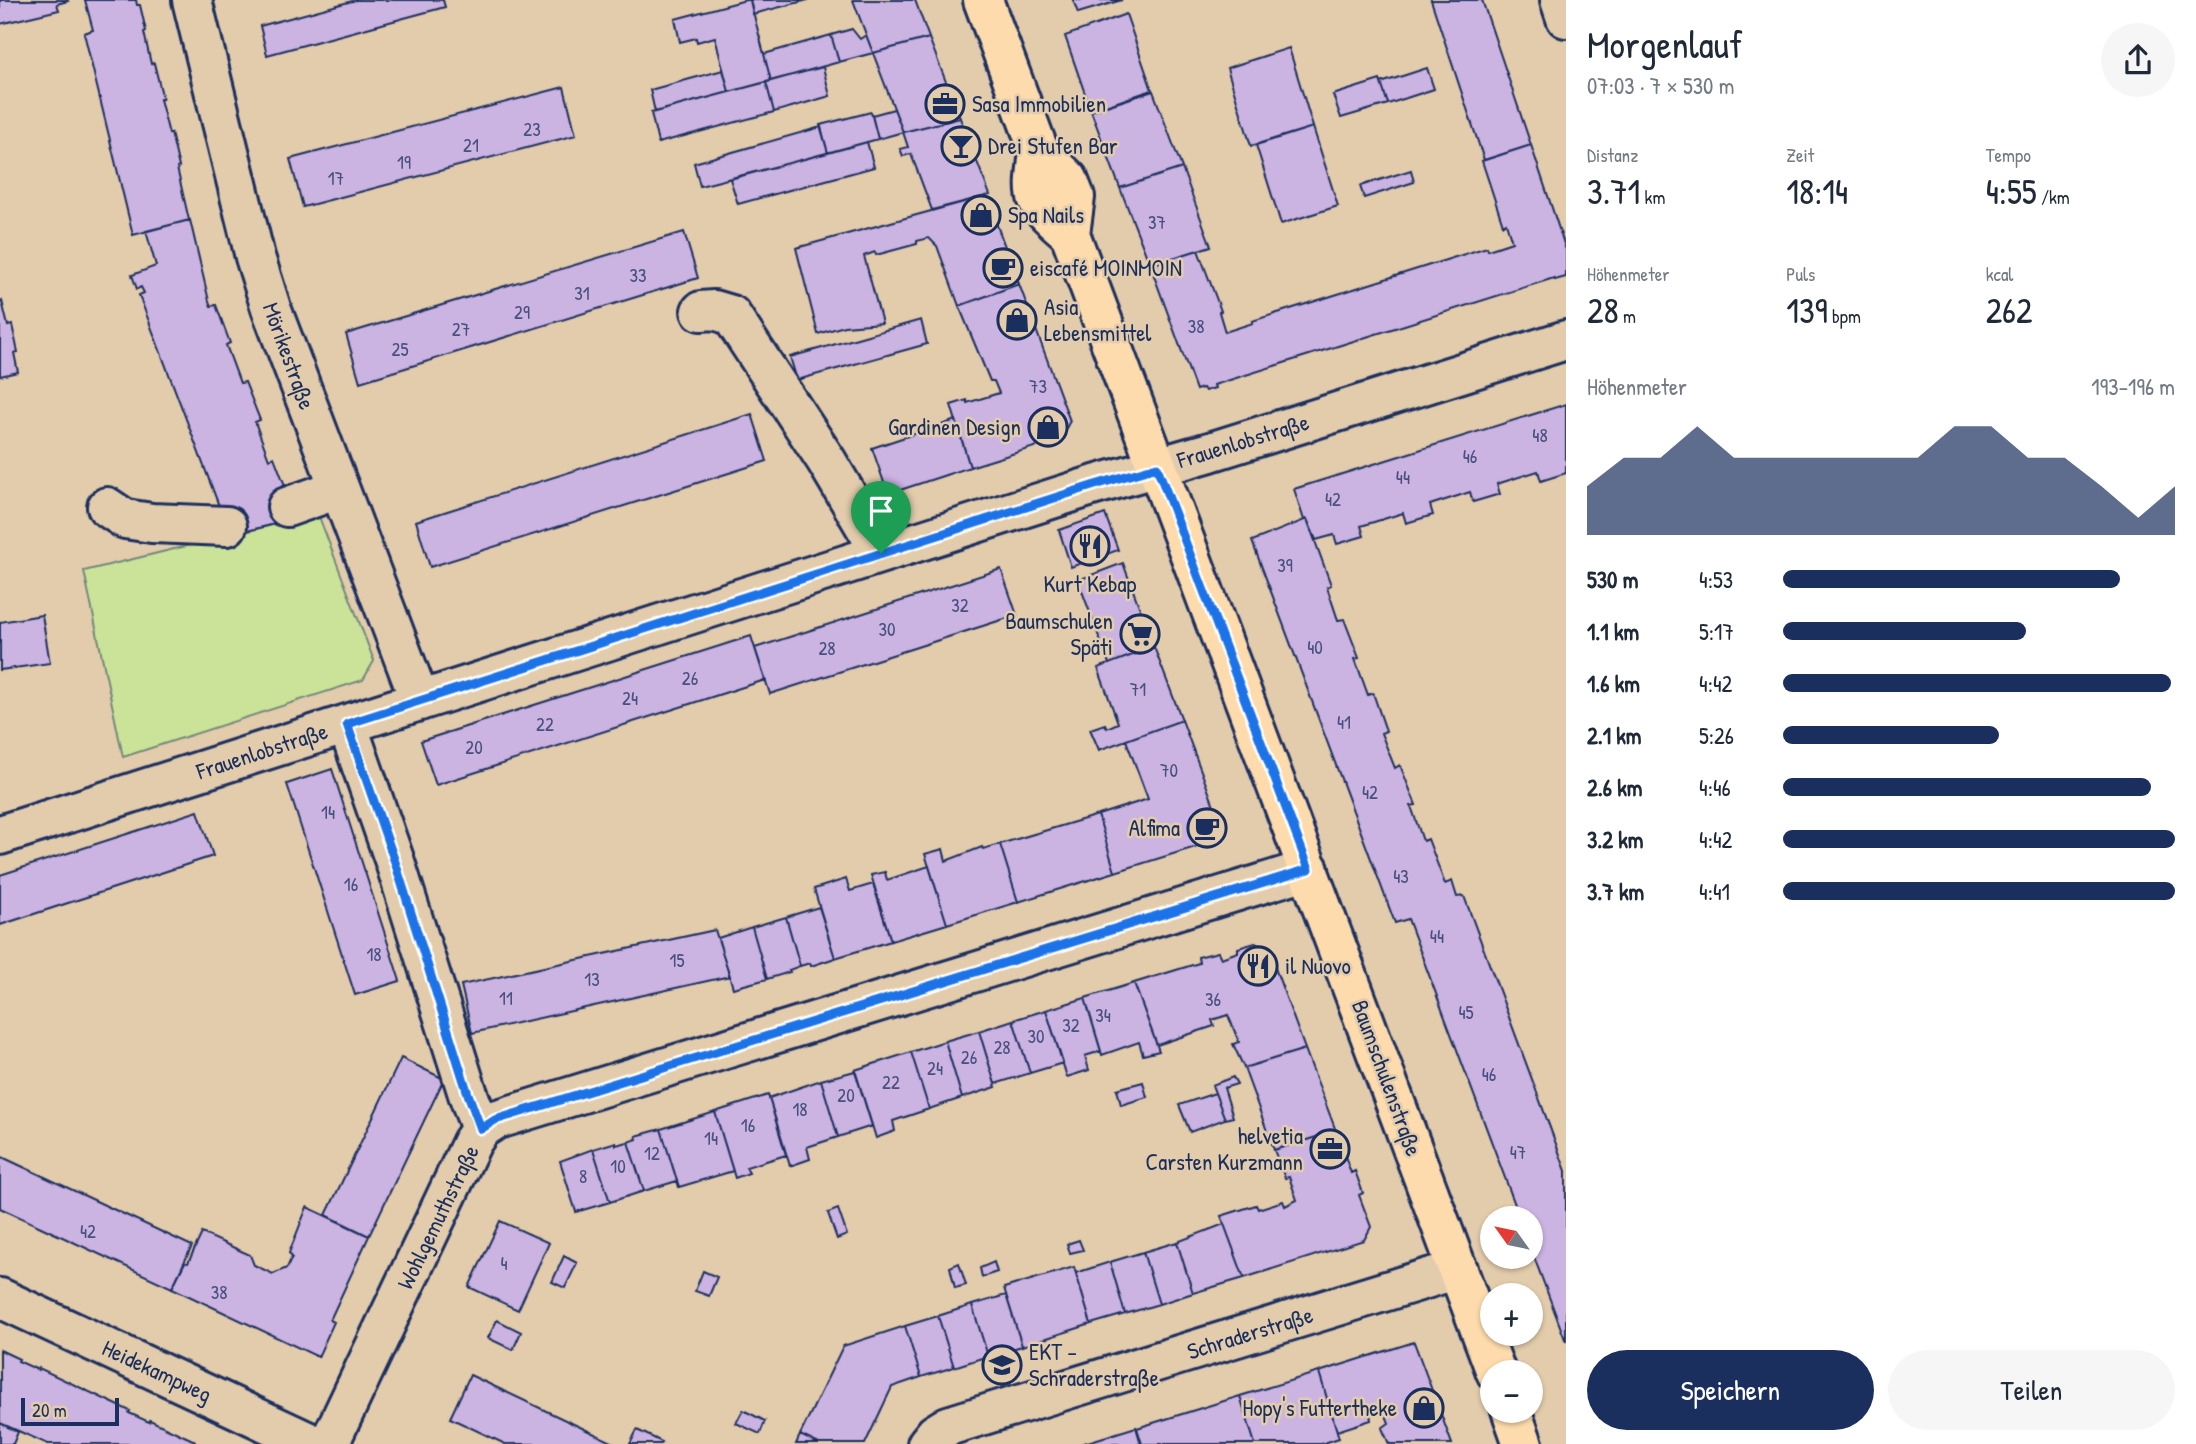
<!DOCTYPE html>
<html lang="de">
<meta charset="utf-8">
<style>
:root{--surface:#fff;--page:#f6f6f7;--text:#1f2937;--muted:#747a83;--accent:#1b2f5e}
body{margin:0;font-family:"Patrick Hand",sans-serif;background:var(--page);color:var(--text);height:100vh;display:flex;flex-direction:column;font-size:26px;white-space:nowrap}
*{box-sizing:border-box;margin:0}
p{font-size:23px;color:var(--muted)}
.icon{flex:none;width:38px;height:38px;fill:none;stroke:currentColor;stroke-width:2;stroke-linecap:round;stroke-linejoin:round}
.map{position:relative;flex:1;overflow:hidden}
.details{display:flex;flex-direction:column;background:var(--surface);width:630px}
.details>*{flex:none}
.needle{width:46px;rotate:303deg}
.tools{position:absolute;left:1480px;top:1206px;display:grid;gap:14px}
.tools a{display:grid;place-items:center;width:63px;height:63px;border-radius:50%;background:var(--surface);box-shadow:0 2px 5px #0004;font-size:35px}
.scale{position:absolute;left:21px;bottom:18px;width:98px;box-sizing:border-box;padding-left:7px;border:4px solid #1b2f5e;border-top:0;font-size:19px;line-height:24px;white-space:nowrap;color:#1b2f5e;-webkit-text-stroke:5px #e3ccac;paint-order:stroke}
.pin{position:absolute;display:grid;place-items:center;width:60px;height:60px;color:#fff;margin:-72px -30px;border-radius:50% 50% 50% 0;rotate:-45deg;box-shadow:0 0 7px #0007}
.pin .icon{rotate:45deg}
.round{display:grid;place-items:center;flex:none;width:74px;height:74px;border-radius:37px;background:var(--page)}
.headline{display:flex;align-items:center;justify-content:space-between;height:119px;padding:0 21px}
h1{font-size:38px;font-weight:600;line-height:52px}
.metrics{display:grid;grid-template-columns:repeat(3,1fr);gap:10px;height:119px;padding:7px 21px}
.metrics div{display:grid;align-content:center}
.metrics b{font-size:35px;font-weight:600}
.metrics small{font-size:19px;font-weight:400}
.metrics p{font-size:19px}
.chart{height:196px;padding:14px 21px}
.chart p{display:flex;justify-content:space-between}
.chart svg{width:100%;height:126px;margin-top:7px;fill:var(--accent);opacity:.7}
.action{display:flex;gap:14px;margin-top:auto;padding:14px 21px}
.action a{flex:1;height:80px;border-radius:42px;background:var(--accent);color:#fff;font-size:28px;font-weight:600;line-height:80px;text-align:center}
.action a+a{background:var(--page);color:var(--text)}
ul{padding:0 21px;list-style:none;font-size:23px}
li{display:grid;grid-template-columns:112px 84px 1fr;align-items:center;height:52px}
li i{height:18px;border-radius:9px;background:var(--accent)}
main{display:flex;flex:1;min-height:0}
.map>svg:first-child{display:block}
</style>
<main>
<div class="map">
<svg width="1566" height="1444" viewBox="0 0 1566 1444">
<rect width="100%" height="100%" fill="#e3ccac"/>
<filter id="ink" filterUnits="userSpaceOnUse"><feTurbulence type="fractalNoise" baseFrequency=".0143" numOctaves="2"/><feDisplacementMap in="SourceGraphic" scale="14" xChannelSelector="R" yChannelSelector="G"/><feConvolveMatrix kernelMatrix="1 2 1 2 8 2 1 2 1" color-interpolation-filters="sRGB"/></filter>
<g filter="url(#ink)">
<path fill="#cbe398" stroke="#73897b" stroke-width="2" d="M318,514L374,661L363,680L123,757L84,571Z"/>
<path fill="#cbb3e2" stroke="#1b2f5e" stroke-width="2" d="M0,0H67L68,1L57,4L59,10L0,24Z
M85,0H136L137,5H140L146,31L144,32L151,64L154,63L163,99H160L169,134L171,133L179,167L177,168L189,220L133,235L84,33L93,30Z
M356,0H443L445,7L267,55L260,26Z
M746,0H750L771,81L729,92L715,37L697,42L696,38L680,42L675,19Z
M750,0H808L753,14Z
M853,0H915L929,38L873,53Z
M1073,0H1122L1078,13Z
M1431,0H1482L1531,145L1484,160Z
M1126,14L1152,90L1091,111L1065,36Z
M852,29L860,39L866,35L873,53L839,62L831,35Z
M831,35L839,62L771,81L764,54Z
M929,38L960,118L903,132L873,53Z
M1289,48L1313,127L1251,146L1227,68Z
M823,67L830,96L774,112L766,82Z
M1427,68L1434,89L1388,104L1381,83Z
M723,70L729,92L655,112L650,90Z
M1380,80L1388,104L1341,118L1333,95Z
M766,82L774,112L658,143L651,113Z
M564,87L576,135L303,207L290,159Z
M1153,91L1182,168L1120,188L1091,111Z
M894,109L903,132L878,139L872,115Z
M871,112L878,139L828,153L820,125Z
M960,118L990,195L932,210L911,154L903,156L900,149L908,147L903,132Z
M821,127L828,153L700,186L694,163Z
M1313,127L1338,206L1281,224L1256,145Z
M867,142L874,167L738,204L730,179Z
M1531,145L1566,250V277L1555,280L1554,278L1214,385L1215,388L1205,391L1203,388L1196,390L1150,265L1198,250L1221,311L1219,312L1225,332L1253,323L1252,321L1487,247L1488,250L1512,242L1506,223L1503,225L1482,161Z
M1182,168L1211,246L1150,265L1120,188Z
M1411,170L1414,182L1364,198L1360,186Z
M986,196L1019,284L959,306L937,246L929,238L917,241V244L876,255L875,252L864,256L882,323L844,326L818,334L796,248Z
M190,220L209,301L211,306L216,305L230,343L226,345L240,383L245,382L260,420L255,422L269,459L274,457L289,496L292,520L230,535L139,295L144,293L141,287L137,289L132,275L156,266L146,231Z
M684,232L698,278L360,382L346,334Z
M1019,284L1070,421L1060,439L970,467L951,405L967,400V403L999,393L994,381H990L959,306Z
M2,301L8,326L12,325L18,352L14,353L18,372L0,376V302Z
M921,320L927,344L797,380L790,357Z
M1566,404V473L1541,481L1538,471L1497,484L1500,494L1473,502L1470,492L1430,505L1433,515L1406,523L1403,513L1361,526L1364,536L1337,544L1334,535L1316,540L1307,519L1304,520L1294,489Z
M752,414L767,461L430,567L416,521Z
M956,420L970,467L888,494L872,448Z
M1105,514L1118,550L1071,567L1059,530Z
M1307,519L1331,585L1327,587L1338,620L1344,619L1359,658L1355,659L1368,695L1373,693L1386,731L1381,733L1395,768L1400,765L1416,805L1411,806L1423,841L1428,839L1445,884L1452,881L1457,897L1464,896L1566,1171V1342L1531,1249V1218H1520L1408,919L1395,923L1252,541Z
M1123,563L1154,647L1109,664L1078,580Z
M1001,569L1017,615L770,694L755,648Z
M42,615L50,663L0,670V622Z
M751,636L765,680L436,785L421,741Z
M1154,647L1182,720L1099,750L1090,729L1105,724L1107,728L1118,723L1098,668Z
M1182,720L1222,827L1215,841L1115,872L1098,815L1148,799L1126,740Z
M332,769L400,981L355,995L287,784Z
M198,811L213,856L0,925V875Z
M1098,815L1115,872L1018,902L1000,844Z
M1000,844L1018,902L947,924L925,854L943,849L946,861L982,847L983,849Z
M929,866L947,924L891,941L871,875L885,872L887,880Z
M846,879L850,891L873,884L891,941L835,958L814,889Z
M819,907L835,958L811,966L810,963L800,966L786,917Z
M786,917L800,966L789,970L790,972L767,979L752,927Z
M752,927L767,979L733,988L718,938Z
M715,930L730,976L472,1033L461,985Z
M1255,943L1268,949L1305,1049L1244,1068L1233,1044L1239,1042L1228,1015L1212,1020L1214,1026L1157,1045L1134,983L1199,963L1198,957L1218,952L1221,958L1238,952V948Z
M1134,983L1159,1051L1143,1055L1139,1042L1102,1055L1085,998Z
M1085,998L1101,1051L1085,1056L1089,1070L1067,1077L1046,1010Z
M1046,1010L1063,1063L1030,1073L1013,1020Z
M1013,1020L1030,1073L995,1084L979,1031Z
M979,1031L996,1087L962,1098L945,1041Z
M945,1041L962,1098L929,1109L911,1052Z
M1305,1049L1336,1131L1274,1150L1244,1068Z
M911,1052L929,1109L893,1121L895,1131L876,1138L855,1070Z
M401,1058L444,1079L369,1236L326,1215Z
M855,1071L872,1126L838,1137L821,1080Z
M1233,1077L1237,1084L1224,1088L1233,1117L1225,1119L1212,1085Z
M821,1080L838,1137L807,1147L810,1159L790,1166L769,1098Z
M1143,1082L1147,1097L1121,1105L1117,1089Z
M1215,1093L1225,1119L1190,1132L1179,1105Z
M768,1095L786,1155L746,1167L749,1173L735,1178L715,1112Z
M715,1112L733,1171L679,1187L661,1129Z
M661,1129L677,1181L644,1191L628,1142L637,1139L636,1136Z
M1336,1131L1351,1173L1355,1171L1363,1193L1359,1195L1371,1227L1364,1240L1244,1278L1221,1216L1256,1205L1258,1209L1283,1201L1285,1206L1297,1200L1289,1177L1285,1178L1274,1150Z
M616,1142V1145L628,1142L644,1191L610,1202L593,1149Z
M593,1149L610,1202L576,1212L560,1161Z
M0,1156L192,1246L172,1288L0,1208Z
M307,1207L369,1236L330,1320L334,1322L318,1357L172,1288L185,1262L188,1263L202,1233L250,1255L254,1265L273,1274L287,1268L292,1257L289,1253Z
M838,1209L847,1235L837,1239L828,1213Z
M500,1221L549,1243L518,1310L469,1287Z
M1224,1224L1244,1278L1193,1293L1177,1242Z
M1079,1240L1083,1250L1070,1253L1067,1244Z
M1177,1242L1193,1293L1159,1304L1143,1252Z
M1143,1252L1159,1304L1125,1314L1110,1262Z
M564,1256L577,1263L565,1288L552,1282Z
M994,1262L997,1272L982,1277L980,1268Z
M1110,1262L1125,1314L1091,1324L1076,1273Z
M959,1263L966,1285L955,1288L950,1267Z
M1074,1267L1091,1324L1022,1346L1004,1288Z
M703,1271L717,1277L709,1296L695,1291Z
M1006,1295L1022,1346L988,1356L972,1305Z
M972,1305L988,1356L954,1367L938,1316Z
M938,1316L954,1367L921,1377L905,1326Z
M497,1320L521,1332L513,1350L488,1338Z
M905,1326L921,1377L892,1387L865,1444H819L800,1435L843,1346Z
M1414,1342L1452,1444H1389L1382,1428L1389,1423L1383,1408L1370,1413L1371,1420L1337,1431L1319,1372Z
M0,1350L19,1359L18,1361L38,1370L39,1368L130,1411L129,1413L149,1422L150,1420L195,1441V1444H48L0,1423Z
M1319,1372L1339,1438L1321,1444H1255L1240,1396Z
M470,1375L616,1444H505L450,1418Z
M1240,1396L1255,1444H1142L1137,1428Z
M743,1410L765,1421L760,1434L736,1423Z
M0,1423L18,1432L13,1444H0Z
M1136,1427L1141,1444H1081Z
M637,1430L662,1442L661,1444H630Z
M800,1435L819,1444H796Z"/>
<g fill="none" stroke-linecap="round" stroke-linejoin="round">
<g stroke="#1b2f5e" stroke-width="44">
<path id="minor" d="M192,0L255,257L271,308L420,701
M1560,0L1566,18
M701,311L714,310L731,315L826,460L881,553
M107,507L125,519L152,523L227,526
M287,507L338,489
M347,724L395,862L468,1094L481,1129
M0,835L1095,485L1210,452L1566,340
M0,1298L313,1444
M329,1444L472,1142L481,1129L495,1120L1309,869
M927,1444L935,1434L948,1426L1458,1269"/>
</g>
<g stroke="#1b2f5e" stroke-width="44">
<path id="major" d="M983,0L1039,151L1068,179L1075,197L1070,234L1496,1372
M1039,151C1033,202 1031,200 1070,234
M1511,1410L1523,1444"/>
</g>
<use href="#minor" stroke="#e3ccac" stroke-width="38"/>
<use href="#major" stroke="#fddbac" stroke-width="38"/>
</g>
</g>
<g fill="none" stroke-linecap="round" stroke-linejoin="round" filter="url(#ink)">
<g stroke="#fff" stroke-width="14">
<path id="route" d="M1157,467L1309,869L495,1120L481,1129L468,1094L395,862L347,724L1095,485Z"/>
</g>
<use href="#route" stroke="#1a73e8" stroke-width="9"/>
</g>
<defs>
<g id="office-ring" transform="scale(2.0125)"><circle r="9.5" fill="#e3ccac" stroke="#1b2f5e" stroke-width="1.5"/><path d="M-6-3h4V-5.5h4V-3h4V5H-6ZM-1-4.5V-3h2v-1.5ZM-6 0V1H6V0Z" fill="#1b2f5e"/></g>
<g id="bar-ring" transform="scale(2.0125)"><circle r="9.5" fill="#e3ccac" stroke="#1b2f5e" stroke-width="1.5"/><path d="M-6-5H6L.8 .8V4.5H3.5V6h-7V4.5H-.8V.8Z" fill="#1b2f5e"/></g>
<g id="shop-ring" transform="scale(2.0125)"><circle r="9.5" fill="#e3ccac" stroke="#1b2f5e" stroke-width="1.5"/><path d="M-5-2.5h2.3a2.7 3.5 0 0 1 5.4 0H5L5.5 6h-11ZM-1.5-2.5h3a1.5 2.3 0 0 0-3 0Z" fill="#1b2f5e"/></g>
<g id="cafe-ring" transform="scale(2.0125)"><circle r="9.5" fill="#e3ccac" stroke="#1b2f5e" stroke-width="1.5"/><path d="M-5.5-4.5H6V0H3Q3 3.5 0 3.5H-2.5Q-5.5 3.5-5.5 0ZM3-3.2v2h1.7v-2ZM-6 4.5H4V6H-6Z" fill="#1b2f5e"/></g>
<g id="restaurant-ring" transform="scale(2.0125)"><circle r="9.5" fill="#e3ccac" stroke="#1b2f5e" stroke-width="1.5"/><path d="M-5-6h1v4h1v-4h1v4h1v-4h1v5L-1.5 .5V6h-2V.5L-5-1ZM5-6V6H3V1.5H1.5Q1.5-4 5-6Z" fill="#1b2f5e"/></g>
<g id="supermarket-ring" transform="scale(2.0125)"><circle r="9.5" fill="#e3ccac" stroke="#1b2f5e" stroke-width="1.5"/><path d="M-6-5.5h2.5l.6 2H6L4.5 2H-2.5L-4.4-4H-6ZM-1.5 3.2a1.3 1.3 0 1 0 .1 0ZM3 3.2a1.3 1.3 0 1 0 .1 0Z" fill="#1b2f5e"/></g>
<g id="school-ring" transform="scale(2.0125)"><circle r="9.5" fill="#e3ccac" stroke="#1b2f5e" stroke-width="1.5"/><path d="M0-5L7-2L0 1L-7-2ZM-4 1L0 2.5L4 1V4Q0 6-4 4Z" fill="#1b2f5e"/></g>
</defs>
<g fill-rule="evenodd">
<use href="#office-ring" x="945" y="104"/>
<use href="#bar-ring" x="961" y="146"/>
<use href="#shop-ring" x="981" y="215"/>
<use href="#cafe-ring" x="1003" y="268"/>
<use href="#shop-ring" x="1017" y="320"/>
<use href="#shop-ring" x="1048" y="427"/>
<use href="#restaurant-ring" x="1090" y="546"/>
<use href="#supermarket-ring" x="1140" y="634"/>
<use href="#cafe-ring" x="1207" y="828"/>
<use href="#restaurant-ring" x="1258" y="966"/>
<use href="#office-ring" x="1330" y="1149"/>
<use href="#school-ring" x="1002" y="1365"/>
<use href="#shop-ring" x="1424" y="1408"/>
</g>
<g text-anchor="middle" stroke-width="5" stroke-linejoin="round" paint-order="stroke">
<g font-size="19" fill="#47507f">
<text x="532" y="136">23</text>
<text x="471" y="152">21</text>
<text x="404" y="169">19</text>
<text x="336" y="185">17</text>
<text x="1157" y="229">37</text>
<text x="638" y="282">33</text>
<text x="582" y="300">31</text>
<text x="522" y="319">29</text>
<text x="1196" y="333">38</text>
<text x="461" y="336">27</text>
<text x="400" y="356">25</text>
<text x="1038" y="393">73</text>
<text x="1540" y="442">48</text>
<text x="1470" y="463">46</text>
<text x="1403" y="484">44</text>
<text x="1333" y="506">42</text>
<text x="1285" y="572">39</text>
<text x="960" y="612">32</text>
<text x="887" y="636">30</text>
<text x="1315" y="654">40</text>
<text x="827" y="655">28</text>
<text x="690" y="685">26</text>
<text x="1138" y="696">71</text>
<text x="630" y="705">24</text>
<text x="1344" y="729">41</text>
<text x="545" y="731">22</text>
<text x="474" y="754">20</text>
<text x="1169" y="777">70</text>
<text x="1370" y="799">42</text>
<text x="328" y="819">14</text>
<text x="1401" y="883">43</text>
<text x="351" y="891">16</text>
<text x="1437" y="943">44</text>
<text x="374" y="961">18</text>
<text x="677" y="967">15</text>
<text x="592" y="986">13</text>
<text x="506" y="1005">11</text>
<text x="1213" y="1006">36</text>
<text x="1466" y="1019">45</text>
<text x="1103" y="1022">34</text>
<text x="1071" y="1032">32</text>
<text x="1036" y="1043">30</text>
<text x="1002" y="1054">28</text>
<text x="969" y="1064">26</text>
<text x="935" y="1075">24</text>
<text x="1489" y="1081">46</text>
<text x="891" y="1089">22</text>
<text x="846" y="1102">20</text>
<text x="800" y="1116">18</text>
<text x="748" y="1132">16</text>
<text x="711" y="1145">14</text>
<text x="1518" y="1159">47</text>
<text x="652" y="1160">12</text>
<text x="618" y="1173">10</text>
<text x="583" y="1183">8</text>
<text x="88" y="1238">42</text>
<text x="504" y="1270">4</text>
<text x="219" y="1299">38</text>
</g>
<g font-size="23" fill="#1b2f5e" stroke="#e3ccac" text-anchor="start">
<text x="972" y="112">Sasa Immobilien</text>
<text x="988" y="154">Drei Stufen Bar</text>
<text x="1008" y="223">Spa Nails</text>
<text x="1030" y="276">eiscafé MOINMOIN</text>
<text x="1044" y="315">Asia<tspan x="1044" dy="26">Lebensmittel</tspan></text>
<text x="1021" y="435" text-anchor="end">Gardinen Design</text>
<text x="1090" y="592" text-anchor="middle">Kurt Kebap</text>
<text x="1113" y="629" text-anchor="end">Baumschulen<tspan x="1113" dy="26">Späti</tspan></text>
<text x="1180" y="836" text-anchor="end">Alfima</text>
<text x="1285" y="974">il Nuovo</text>
<text x="1303" y="1144" text-anchor="end">helvetia<tspan x="1303" dy="26">Carsten Kurzmann</tspan></text>
<text x="1029" y="1360">EKT –<tspan x="1029" dy="26">Schraderstraße</tspan></text>
<text x="1397" y="1416" text-anchor="end">Hopy's Futtertheke</text>
</g>
<g font-size="23" fill="#1b2f5e" stroke="#e3ccac">
<text transform="translate(289 356) rotate(70)" y="8">Mörikestraße</text>
<text transform="translate(1243 441) rotate(-17)" y="8">Frauenlobstraße</text>
<text transform="translate(262 751) rotate(-18)" y="8">Frauenlobstraße</text>
<text transform="translate(1387 1078) rotate(70)" y="8">Baumschulenstraße</text>
<text transform="translate(438 1217) rotate(-64)" y="8">Wohlgemuthstraße</text>
<text transform="translate(1250 1333) rotate(-17)" y="8">Schraderstraße</text>
<text transform="translate(157 1371) rotate(25)" y="8">Heidekampweg</text>
</g>
</g>
</svg>
<div class="tools">
<a><svg class="needle" viewBox="-14 -14 28 28"><path d="M0-13l5 13h-10z" fill="#e53935"/><path d="M0 13l5-13h-10z" fill="#747a83"/></svg></a>
<a>+</a>
<a>−</a>
</div>
<div class="scale">20 m</div>
<div class="pin" style="left:881px;top:553px;background:#1e9e55"><svg class="icon" aria-label="arrive" viewBox="0 0 24 24"><path d="M6 21V4h12l-3 4 3 4H6"/></svg></div>
</div>
<section class="details">
<div class="headline"><div><h1>Morgenlauf</h1><p>07:03 · 7 × 530 m</p></div><a class="round"><svg class="icon" aria-label="share" viewBox="0 0 24 24"><path d="M12 15V3M7 8l5-5 5 5M5 13v7h14v-7"/></svg></a></div>
<div class="metrics">
<div><p>Distanz</p><b>3.71<small> km</small></b></div>
<div><p>Zeit</p><b>18:14</b></div>
<div><p>Tempo</p><b>4:55<small> /km</small></b></div>
</div>
<div class="metrics">
<div><p>Höhenmeter</p><b>28<small> m</small></b></div>
<div><p>Puls</p><b>139<small> bpm</small></b></div>
<div><p>kcal</p><b>262</b></div>
</div>
<div class="chart"><p><span>Höhenmeter</span>193–196 m</p>
<svg viewBox="0 0 160 44" preserveAspectRatio="none"><path d="M0 44V27L10 17L20 17L30 6L40 17L50 17L60 17L70 17L80 17L90 17L100 6L110 6L120 17L130 17L140 27L150 38L160 27V44z"/></svg>
</div>
<ul>
<li><b>530 m</b>4:53<i style="width:86%"></i></li>
<li><b>1.1 km</b>5:17<i style="width:62%"></i></li>
<li><b>1.6 km</b>4:42<i style="width:99%"></i></li>
<li><b>2.1 km</b>5:26<i style="width:55%"></i></li>
<li><b>2.6 km</b>4:46<i style="width:94%"></i></li>
<li><b>3.2 km</b>4:42<i style="width:100%"></i></li>
<li><b>3.7 km</b>4:41<i style="width:100%"></i></li>
</ul>
<div class="action"><a>Speichern</a><a>Teilen</a></div>
</section>
</main>
